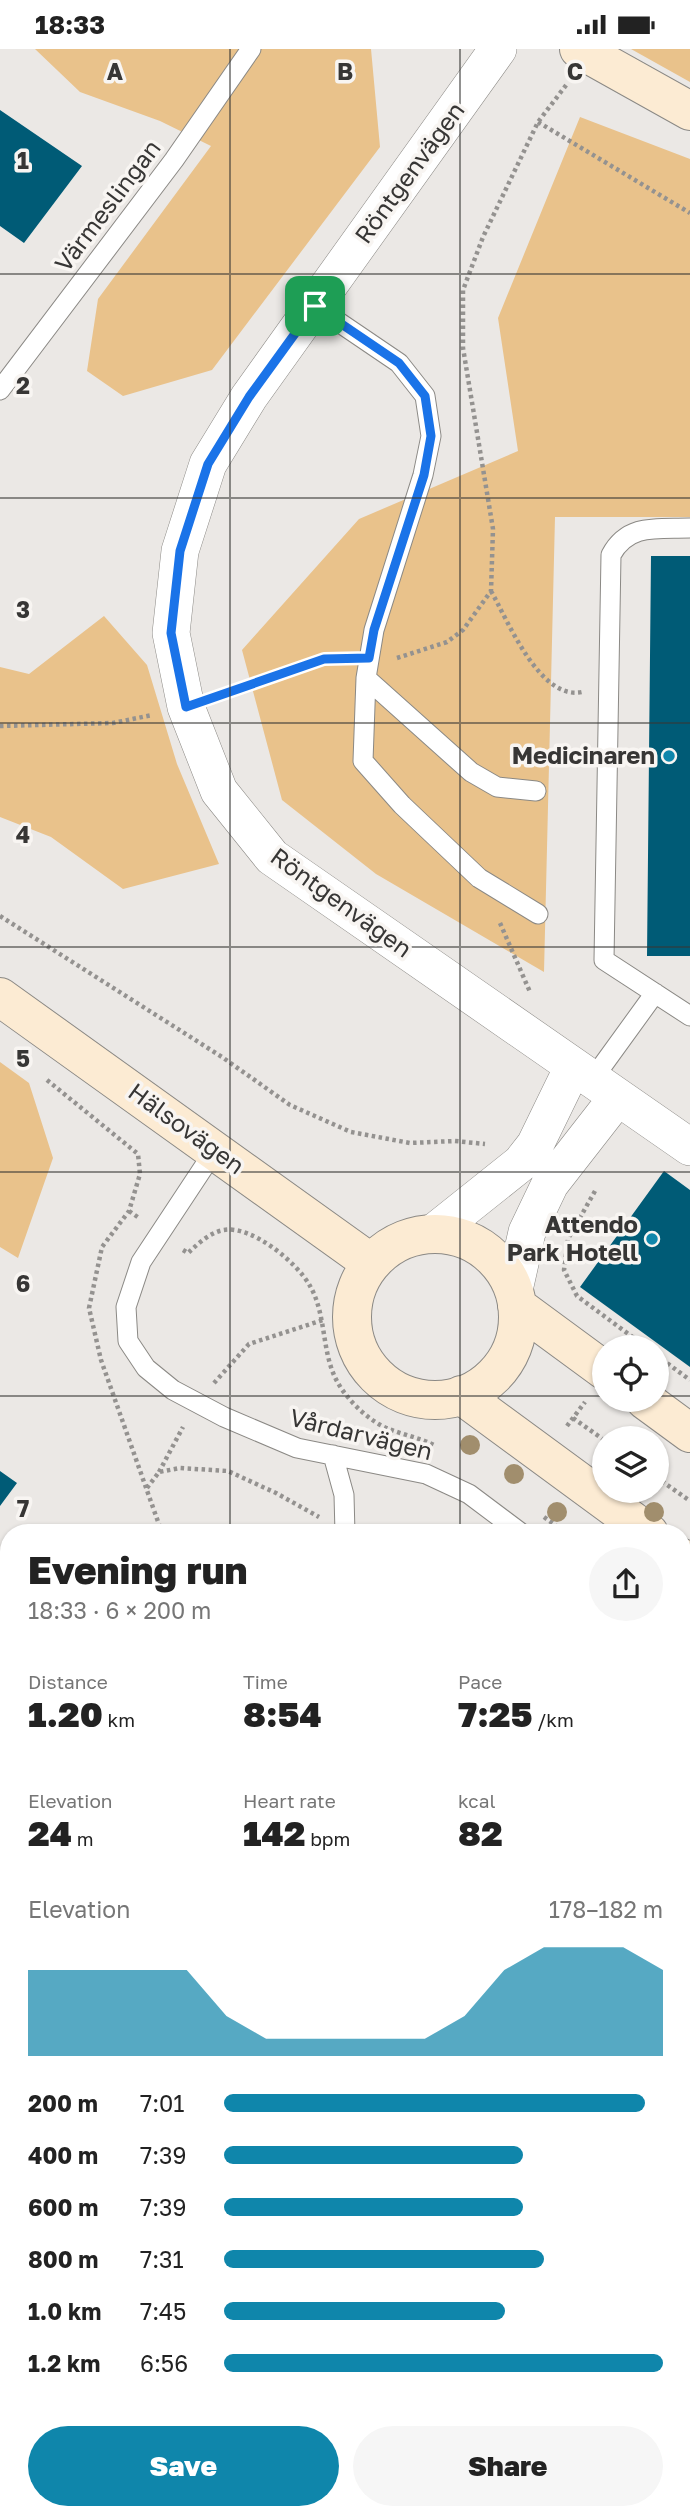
<!DOCTYPE html>
<meta charset="utf-8">
<style>
:root{--surface:#fff;--page:#f6f6f6;--text:#222;--muted:#767676;--accent:#0f86ab}
body{margin:0;font-family:"Golos Text",sans-serif;background:var(--page);color:var(--text);height:100vh;display:flex;flex-direction:column;font-size:26px;white-space:nowrap}
*{box-sizing:border-box;margin:0}
p{font-size:23px;color:var(--muted)}
.icon{flex:none;width:38px;height:38px;fill:none;stroke:currentColor;stroke-width:2;stroke-linecap:round;stroke-linejoin:round}
.map{position:relative;flex:1;overflow:hidden}
.sheet{position:absolute;left:0px;top:1475px;width:691px;height:996px;display:flex;flex-direction:column;background:var(--surface);border-radius:28px 28px 0 0;box-shadow:0 2px 5px #0004}
.sheet>*{flex:none}
.controls{position:absolute;left:592px;top:1286px;display:grid;gap:14px}
.controls a{display:grid;place-items:center;width:77px;height:77px;border-radius:50%;background:var(--surface);box-shadow:0 2px 5px #0004;font-size:35px}
.pin{position:absolute;display:grid;place-items:center;width:60px;height:60px;color:#fff;margin:-30px;border-radius:14px;box-shadow:0 4px 10px #0006}
.round{display:grid;place-items:center;flex:none;width:74px;height:74px;border-radius:37px;background:var(--page)}
.head{display:flex;align-items:center;justify-content:space-between;height:119px;padding:0 28px}
h1{font-size:38px;font-weight:800;line-height:52px}
.figures{display:grid;grid-template-columns:repeat(3,1fr);gap:10px;height:119px;padding:7px 28px}
.figures div{display:grid;align-content:center}
.figures b{font-size:35px;font-weight:800}
.figures small{font-size:19px;font-weight:400}
.figures p{font-size:19px}
.chart{height:196px;padding:14px 28px}
.chart p{display:flex;justify-content:space-between}
.chart svg{width:100%;height:126px;margin-top:7px;fill:var(--accent);opacity:.7}
.cta{display:flex;gap:14px;margin-top:auto;padding:14px 28px}
.cta a{flex:1;height:80px;border-radius:42px;background:var(--accent);color:#fff;font-size:28px;font-weight:800;line-height:80px;text-align:center}
.cta a+a{background:var(--page);color:var(--text)}
ul{padding:0 28px;list-style:none;font-size:23px}
li{display:grid;grid-template-columns:112px 84px 1fr;align-items:center;height:52px}
li i{height:18px;border-radius:9px;background:var(--accent)}
.status{display:flex;justify-content:space-between;align-items:center;height:49px;padding:0 35px;background:var(--surface);direction:ltr}
.status svg{height:19px;fill:currentColor}
.map>svg:first-child{display:block}
</style>
<div class="status"><b>18:33</b><svg viewBox="0 0 49 12"><path d="M0 12V9h3v3zM5 12V6h3v6zM10 12V3h3v9zM15 12V0h3v12zM26 1h20v11H26zM47 4h2v5h-2z"/></svg></div>
<div class="map">
<svg width="690" height="2470" viewBox="0 0 690 2470">
<rect width="100%" height="100%" fill="#ebe8e5"/>
<path fill="#e9c28b" d="M35,0H371L380,98L212,321L123,347L87,322L98,250L211,97L160,72L80,43Z
M631,0H690V33Z
M580,68L690,110V468H555L544,923L376,825L282,751L242,601L359,470L518,402L498,269Z
M104,567L147,616L177,715L219,815L123,840L51,788L0,768V618L29,625Z
M0,1013L29,1034L53,1109L18,1209L0,1198Z"/>
<path fill="#005b76" d="M0,61L82,117L24,194L0,177Z
M651,507H690V907H647Z
M664,1122L690,1141V1318L580,1238Z
M0,1422L17,1434L0,1457Z
M9,2051V2341L0,2353V2063Z
M682,2335L690,2340V2470H518L524,2462H682Z
M122,2462H336L334,2465L342,2470H117Z"/>
<g fill="none" stroke-linecap="round" stroke-linejoin="round">
<g stroke="#8b8985" stroke-width="21">
<path id="lane" d="M315,257L399,314L425,347L431,387L423,426L374,581L366,629L363,712L402,756L479,829L538,865
M0,341L174,111L251,0
M690,479C658,480 628,474 611,506L604,911L690,967
M366,629L471,723L497,738L536,742
M592,1031L655,944
M215,1101L141,1213L126,1258L128,1292L146,1319L173,1341L224,1368L297,1399L426,1425L469,1445L521,1484
M333,1406L344,1446L345,1484
M682,1604L690,1610
M0,1850L9,1847"/>
</g>
<g stroke="#8b8985" stroke-width="38">
<path id="street" d="M498,0L249,348L208,415L180,502L171,584L186,658L219,742L272,808L690,1098
M432,1185L521,1114L535,1096L573,1018
M514,1241L527,1183L550,1135L617,1049"/>
</g>
<g stroke="#8b8985" stroke-width="40">
<path id="secondary" d="M579,0L690,62
M0,948L371,1214
M352 1268a83 83 0 1 1 166 0a83 83 0 1 1-166 0Z
M517,1257L604,1321
M461,1346L649,1484
M645,1351L690,1384
M682,1509L690,1514"/>
</g>
<path stroke="#949290" stroke-width="4.5" stroke-dasharray="3.5 3.5" stroke-linecap="butt" d="M538,73L690,164
M491,542C508,572 540,652 582,643
M397,609L447,593L463,581L491,542L493,480L463,299V241L483,188L538,73L567,35
M221,646L324,610H343
M0,677L113,674L152,666
M0,867L222,1008L290,1056L351,1083L410,1094L455,1092L485,1095
M500,874L530,943
M47,1031L138,1105L140,1125L129,1162L102,1198L89,1259L101,1311L162,1484
M595,1142L568,1190L564,1221L577,1247L646,1298
M129,1162L139,1169
M183,1201L188,1204C198,1195 210,1183 224,1181C251,1176 297,1213 310,1237C327,1266 321,1305 338,1334C348,1352 370,1373 389,1380C404,1386 420,1389 434,1396
M656,1306L690,1331
M214,1334L249,1295L323,1271
M573,1369L604,1391
M567,1377L585,1353
M159,1423L183,1378
M656,1428L690,1452
M147,1439L159,1423L180,1419L228,1422L276,1444L319,1468
M544,1468L566,1484
M682,1567L690,1572
M0,1720L9,1712
M0,1894L9,1891
M682,2302L690,2308
M0,2390L9,2378
M74,2470L79,2462"/>
<use href="#lane" stroke="#fff" stroke-width="19"/>
<use href="#street" stroke="#fff" stroke-width="37"/>
<use href="#secondary" stroke="#fcebd3" stroke-width="38"/>
</g>
<g fill="#a18e6d">
<circle cx="470" cy="1396" r="10"/>
<circle cx="514" cy="1425" r="10"/>
<circle cx="557" cy="1463" r="10"/>
<circle cx="654" cy="1463" r="10"/>
</g>
<g fill="none" stroke-linecap="round" stroke-linejoin="round">
<g stroke="#fff" stroke-width="14">
<path id="route" d="M315,257L399,314L425,347L431,387L424,426L374,581L369,609L324,610L186,658L171,584L180,502L208,415L249,348Z"/>
</g>
<use href="#route" stroke="#1a73e8" stroke-width="9"/>
</g>
<path fill="none" stroke="#373635" stroke-width="2" stroke-opacity="0.55" d="M230,0V1484M460,0V1484M0,225H690M0,449H690M0,674H690M0,898H690M0,1123H690M0,1347H604M656,1347H690M0,1572H9M682,1572H690M0,1796H9M682,1796H690M0,2021H9M682,2021H690M0,2245H9M682,2245H690M230,2462V2470M460,2462V2470"/>
<g fill="#0f86ab" stroke="#f8f5f2" stroke-width="2.5">
<circle cx="669" cy="707" r="7"/>
<circle cx="652" cy="1190" r="7"/>
</g>
<g text-anchor="middle" stroke-width="7" stroke-linejoin="round" paint-order="stroke">
<g font-size="24" fill="#373635" stroke="#f8f5f2">
<text transform="translate(410 124) rotate(-54)" y="8">Röntgenvägen</text>
<text transform="translate(108 157) rotate(-53)" y="8">Värmeslingan</text>
<text transform="translate(341 854) rotate(36)" y="8">Röntgenvägen</text>
<text transform="translate(186 1080) rotate(36)" y="8">Hälsovägen</text>
<text transform="translate(361 1386) rotate(14)" y="8">Vårdarvägen</text>
</g>
<g font-size="24" font-weight="bold" fill="#373635" stroke="#f8f5f2" text-anchor="end">
<text x="655" y="715">Medicinaren</text>
<text x="638" y="1184">Attendo<tspan x="638" dy="28">Park Hotell</tspan></text>
</g>
</g>
<g font-size="23" text-anchor="middle" font-weight="bold" fill="#373635" stroke="#f8f5f2" stroke-width="7" stroke-linejoin="round" paint-order="stroke">
<text x="115" y="31">A</text>
<text x="345" y="31">B</text>
<text x="575" y="31">C</text>
<text x="23" y="120">1</text>
<text x="23" y="345">2</text>
<text x="23" y="569">3</text>
<text x="23" y="794">4</text>
<text x="23" y="1018">5</text>
<text x="23" y="1243">6</text>
<text x="23" y="1468">7</text>
</g>
</svg>
<div class="controls">
<a><svg class="icon" aria-label="locate" viewBox="0 0 24 24"><circle cx="12" cy="12" r="6"/><path d="M12 2v4M12 18v4M2 12h4M18 12h4"/></svg></a>
<a><svg class="icon" aria-label="layers" viewBox="0 0 24 24"><path d="M12 4l9 5-9 5-9-5zM3 14l9 5 9-5"/></svg></a>
</div>
<div class="pin" style="left:315px;top:257px;background:#1e9e55"><svg class="icon" aria-label="arrive" viewBox="0 0 24 24"><path d="M6 21V4h12l-3 4 3 4H6"/></svg></div>
<section class="sheet">
<div class="head"><div><h1>Evening run</h1><p>18:33 · 6 × 200 m</p></div><a class="round"><svg class="icon" aria-label="share" viewBox="0 0 24 24"><path d="M12 15V3M7 8l5-5 5 5M5 13v7h14v-7"/></svg></a></div>
<div class="figures">
<div><p>Distance</p><b>1.20<small> km</small></b></div>
<div><p>Time</p><b>8:54</b></div>
<div><p>Pace</p><b>7:25<small> /km</small></b></div>
</div>
<div class="figures">
<div><p>Elevation</p><b>24<small> m</small></b></div>
<div><p>Heart rate</p><b>142<small> bpm</small></b></div>
<div><p>kcal</p><b>82</b></div>
</div>
<div class="chart"><p><span>Elevation</span>178–182 m</p>
<svg viewBox="0 0 160 44" preserveAspectRatio="none"><path d="M0 44V14L10 14L20 14L30 14L40 14L50 30L60 38L70 38L80 38L90 38L100 38L110 30L120 14L130 6L140 6L150 6L160 14V44z"/></svg>
</div>
<ul>
<li><b>200 m</b>7:01<i style="width:96%"></i></li>
<li><b>400 m</b>7:39<i style="width:68%"></i></li>
<li><b>600 m</b>7:39<i style="width:68%"></i></li>
<li><b>800 m</b>7:31<i style="width:73%"></i></li>
<li><b>1.0 km</b>7:45<i style="width:64%"></i></li>
<li><b>1.2 km</b>6:56<i style="width:100%"></i></li>
</ul>
<div class="cta"><a>Save</a><a>Share</a></div>
</section>
</div>
